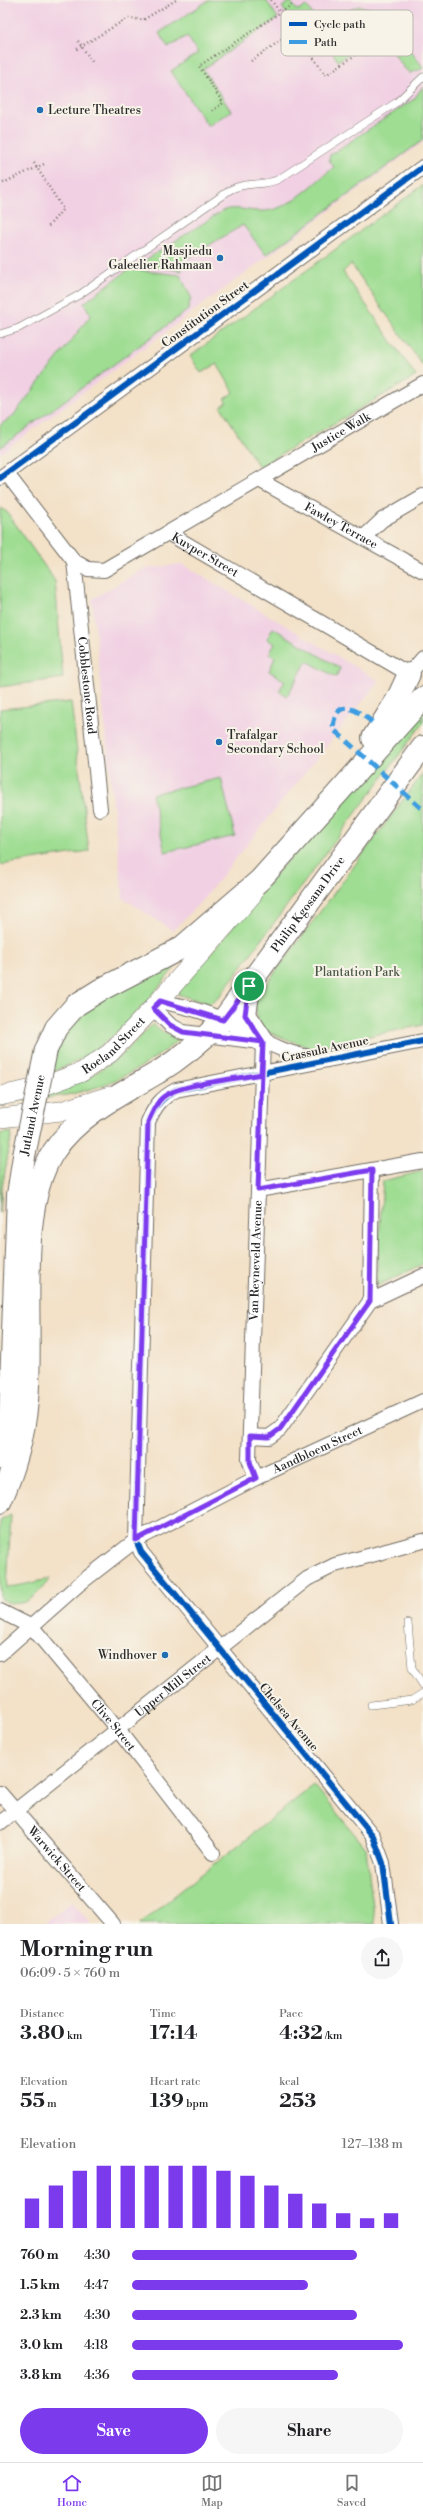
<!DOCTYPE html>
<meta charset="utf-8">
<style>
:root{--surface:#fff;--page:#f6f6f6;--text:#202124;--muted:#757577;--line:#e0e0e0;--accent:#7c3aed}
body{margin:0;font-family:"Libre Bodoni",serif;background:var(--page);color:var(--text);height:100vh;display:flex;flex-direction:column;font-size:15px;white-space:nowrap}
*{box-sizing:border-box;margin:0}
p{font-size:13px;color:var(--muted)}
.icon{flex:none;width:22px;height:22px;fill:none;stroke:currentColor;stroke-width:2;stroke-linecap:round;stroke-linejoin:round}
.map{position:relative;height:1924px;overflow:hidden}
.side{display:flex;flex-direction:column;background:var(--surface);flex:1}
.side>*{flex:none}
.pin{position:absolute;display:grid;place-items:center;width:34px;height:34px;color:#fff;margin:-17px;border:2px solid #fff;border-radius:50%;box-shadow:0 1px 4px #0007}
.round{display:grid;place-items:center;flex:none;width:42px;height:42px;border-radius:21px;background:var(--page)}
.overview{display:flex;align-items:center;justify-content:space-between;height:68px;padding:0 20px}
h1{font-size:22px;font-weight:700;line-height:30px}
.figures{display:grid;grid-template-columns:repeat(3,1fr);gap:6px;height:68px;padding:4px 20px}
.figures div{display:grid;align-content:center}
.figures b{font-size:20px;font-weight:700}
.figures small{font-size:11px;font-weight:400}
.figures p{font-size:11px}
.chart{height:112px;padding:8px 20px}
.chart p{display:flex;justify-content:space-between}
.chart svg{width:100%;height:72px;margin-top:4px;stroke:var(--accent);stroke-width:6}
.action{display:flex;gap:8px;margin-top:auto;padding:8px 20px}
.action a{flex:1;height:46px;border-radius:24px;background:var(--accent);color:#fff;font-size:16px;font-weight:700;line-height:46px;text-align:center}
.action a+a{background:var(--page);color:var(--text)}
ul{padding:0 20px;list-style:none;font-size:13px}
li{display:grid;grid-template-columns:64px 48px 1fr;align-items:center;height:30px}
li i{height:10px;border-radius:5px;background:var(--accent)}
.menu{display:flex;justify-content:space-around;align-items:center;height:56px;border-top:1px solid var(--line);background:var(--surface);font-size:11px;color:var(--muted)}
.menu a{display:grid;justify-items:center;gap:2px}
.menu .selected{color:var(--accent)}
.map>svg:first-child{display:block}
</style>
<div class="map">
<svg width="423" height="1924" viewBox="0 0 423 1924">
<rect width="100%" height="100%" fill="#f7f3e8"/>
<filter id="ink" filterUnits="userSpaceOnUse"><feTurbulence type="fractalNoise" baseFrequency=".025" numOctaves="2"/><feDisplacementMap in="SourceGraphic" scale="8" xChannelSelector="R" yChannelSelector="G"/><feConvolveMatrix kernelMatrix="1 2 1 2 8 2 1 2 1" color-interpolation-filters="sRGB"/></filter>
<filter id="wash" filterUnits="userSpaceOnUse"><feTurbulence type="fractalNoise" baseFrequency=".012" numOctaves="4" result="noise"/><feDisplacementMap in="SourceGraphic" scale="16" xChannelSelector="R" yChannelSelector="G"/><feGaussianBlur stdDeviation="0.9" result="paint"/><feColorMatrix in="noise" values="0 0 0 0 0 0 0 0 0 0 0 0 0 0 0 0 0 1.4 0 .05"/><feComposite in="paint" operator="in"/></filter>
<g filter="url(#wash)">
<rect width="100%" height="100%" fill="#f3e1c8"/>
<path fill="#f1d0e3" d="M0,0H423V142L0,454Z
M182,564L379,681L205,897L173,931L123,898L92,599L144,569Z
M72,1901L91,1924H43Z"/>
<path fill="#9edd92" stroke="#64845e" d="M209,0H266L278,18L203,69L231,111L208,126L171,71L198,53L187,36L168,48L159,33Z
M290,1L297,10L307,6L313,15L296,27L282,7Z
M360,6L377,11L392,24L338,61L320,34L353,8Z
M397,33L423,67L422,69L410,73L404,68L386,42Z
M423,86V140L266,255L243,225L179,263L182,271L139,264L224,210C238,206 250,212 264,211C290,210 315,182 334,167L329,160L330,155L414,99Z
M423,185V366L351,264L343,272L416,376L259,467L221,407L227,402L224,399L234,392L217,364L201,373L190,356Z
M129,269L180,275L191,297L188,310L0,448V425L13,416L91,315L84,303Z
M0,508L7,512L55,581L63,678L0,687Z
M273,628L340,668L336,677L307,661L287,696L279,691L285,681L269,671L275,657L269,654L275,644L267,639Z
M71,702L89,851L0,865V709Z
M423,707V723L218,998L210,1004L177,994L281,868Z
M423,773V1025L310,1048L260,1029L254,1001Z
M221,778L235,836L165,852L152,794Z
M177,958L179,962C154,993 127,1028 94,1051C81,1060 67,1066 53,1072L57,1045L89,1004Z
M153,1024L166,1034L182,1037C121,1088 77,1098 0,1102L88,1078L121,1056Z
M12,1132L2,1188L0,1213V1134Z
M423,1171V1264L379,1285L376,1284L383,1181Z
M11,1515L7,1588L50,1579C35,1597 24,1611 0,1599V1521Z
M314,1785L366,1848L375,1924H139Z"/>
</g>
<g filter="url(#ink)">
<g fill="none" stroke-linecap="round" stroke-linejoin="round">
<g stroke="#716b62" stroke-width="8">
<path id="lane" d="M0,334L19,328L79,295L230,190C246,181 263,187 279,179L397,102L423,77
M408,1623L412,1668L423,1685
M371,1705L412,1700L423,1693"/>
</g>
<g stroke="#716b62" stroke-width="16">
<g id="street">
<path id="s1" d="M7,474L74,561L88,569L104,570L423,384"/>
<path d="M0,478L423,167"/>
<path id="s2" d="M259,480L423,571"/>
<path id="s3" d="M168,533L409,674L423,658"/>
<path d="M364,537L382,520L423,496"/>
<path id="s4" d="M74,561L100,809"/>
<path d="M160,1001C182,1006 205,1011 225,1021C255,1035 284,1056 318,1058"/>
<path d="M153,1008L170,1025L183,1032L260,1042"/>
<path d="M258,1190L423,1161"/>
<path d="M370,1301L372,1170"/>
<path d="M250,1436L269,1437L280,1429L370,1301L423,1276"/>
<path id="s5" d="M256,1478L249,1459L263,1042"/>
<path id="s6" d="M0,1611L32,1627L118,1730L213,1853"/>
<path id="s7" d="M0,1654L78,1585L136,1540L256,1478L423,1401"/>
<path id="s8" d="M0,1793L113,1924"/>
<path id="s9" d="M0,1823L307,1579L335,1565L423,1541"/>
<path d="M391,1924L383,1863L373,1836L141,1552L136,1540L148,1122C155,1106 161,1098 176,1090L423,1041"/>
</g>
</g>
<g stroke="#716b62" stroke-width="20">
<g id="secondary">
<path id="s10" d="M0,1096L38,1088L82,1072L110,1053L153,1008L253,894"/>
<path d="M0,1118L61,1111L109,1096"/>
</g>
</g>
<g stroke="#716b62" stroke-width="24">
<g id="primary">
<path d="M373,738L397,700L409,674"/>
<path d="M249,987L245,1015L263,1042"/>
<path d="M46,1050L56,1028L76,1005L100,990L181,948L260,880L423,698"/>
<path d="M0,1458L10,1414L18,1195L24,1156"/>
<path id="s11" d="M0,1502C14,1471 24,1435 27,1400C34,1330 15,1209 54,1151C78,1115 121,1094 157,1073C181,1058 203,1040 223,1020L423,747"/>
</g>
</g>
<path stroke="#716b62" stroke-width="2.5" stroke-dasharray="1 3" stroke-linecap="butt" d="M271,0L326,75L405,21
M377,41L384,50
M77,49L123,21L129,18L143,20L176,0
M251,61L294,31
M212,111L223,103L199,66L293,4
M34,163L63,209L47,228"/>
<use href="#lane" stroke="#fff" stroke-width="7"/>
<use href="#street" stroke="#fff" stroke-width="14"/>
<use href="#secondary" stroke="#fff" stroke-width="19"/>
<use href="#primary" stroke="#fff" stroke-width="22"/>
<g stroke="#716b62" stroke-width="24" stroke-linecap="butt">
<g id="primary-bridge">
<path id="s12" d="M24,1156L46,1050"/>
</g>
</g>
<path stroke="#716b62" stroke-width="2.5" stroke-dasharray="1 3" stroke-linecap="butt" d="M78,41L93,63
M3,183L44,164"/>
<use href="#primary-bridge" stroke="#fff" stroke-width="22"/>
<path stroke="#3d9ce1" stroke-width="5" stroke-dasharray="10 5" stroke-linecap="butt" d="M372,722C355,708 335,697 333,729L423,810"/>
<g stroke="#f7f3e8" stroke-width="8">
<path id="cycleway" d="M0,478L423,167
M391,1924L383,1863L373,1836L141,1552L136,1540L148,1122C155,1106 161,1098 176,1090L423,1041"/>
</g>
<use href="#cycleway" stroke="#0057b8" stroke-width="6"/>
</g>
</g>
<g fill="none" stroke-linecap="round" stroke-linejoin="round" filter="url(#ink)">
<g stroke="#fff" stroke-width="8">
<path id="route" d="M249,986L223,1020L160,1001L153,1008L170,1025L183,1032L263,1042L261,1074C239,1079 176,1084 162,1098C155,1104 152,1114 148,1122L136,1540L256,1478L250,1462V1436L269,1437L280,1429L370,1301L372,1170L258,1190L263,1042L245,1015L249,986"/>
</g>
<use href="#route" stroke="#7c3aed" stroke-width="5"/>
</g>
<g fill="#1f6fb2" stroke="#f7f3e8" stroke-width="1.5">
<circle cx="40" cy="110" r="4"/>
<circle cx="220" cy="258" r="4"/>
<circle cx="219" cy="742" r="4"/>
<circle cx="165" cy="1655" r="4"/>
</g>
<g text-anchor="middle" stroke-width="4" stroke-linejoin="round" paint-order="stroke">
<g font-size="12" fill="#2b2b2b" stroke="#f7f3e8" text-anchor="start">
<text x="48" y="114">Lecture Theatres</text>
<text x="212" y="255" text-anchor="end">Masjiedu<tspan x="212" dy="14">Galeelier Rahmaan</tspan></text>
<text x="227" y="739">Trafalgar<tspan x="227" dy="14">Secondary School</tspan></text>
<text x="157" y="1659" text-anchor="end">Windhover</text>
</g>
<g font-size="12" fill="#2b2b2b" stroke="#f7f3e8">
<text transform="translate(205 314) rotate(-36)" y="4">Constitution Street</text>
<text dy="4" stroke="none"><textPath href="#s1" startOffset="416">Justice Walk</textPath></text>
<text dy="4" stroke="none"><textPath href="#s2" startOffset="94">Fawley Terrace</textPath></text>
<text dy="4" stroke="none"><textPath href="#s3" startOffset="43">Kuyper Street</textPath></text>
<text dy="4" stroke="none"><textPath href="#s4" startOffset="125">Cobblestone Road</textPath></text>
<text dy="4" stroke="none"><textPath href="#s11" startOffset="718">Philip Kgosana Drive</textPath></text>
<text dy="4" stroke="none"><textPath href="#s10" startOffset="127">Roeland Street</textPath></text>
<text transform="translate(325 1049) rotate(-12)" y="4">Crassula Avenue</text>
<text dy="4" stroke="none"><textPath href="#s12" startOffset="42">Jutland Avenue</textPath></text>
<text dy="4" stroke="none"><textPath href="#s5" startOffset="219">Van Reyneveld Avenue</textPath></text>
<text dy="4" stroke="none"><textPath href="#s7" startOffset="380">Aandbloem Street</textPath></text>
<text dy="4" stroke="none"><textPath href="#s9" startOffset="221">Upper Mill Street</textPath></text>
<text transform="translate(289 1717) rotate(50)" y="4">Chelsea Avenue</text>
<text dy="4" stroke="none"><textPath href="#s6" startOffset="163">Clive Street</textPath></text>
<text dy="4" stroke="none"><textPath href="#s8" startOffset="87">Warwick Street</textPath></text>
</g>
<g font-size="12" fill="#485845" stroke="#f7f3e8">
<text x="357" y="976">Plantation Park</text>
</g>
</g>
<rect x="281" y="10" width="132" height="46" rx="6" fill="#f7f3e8" stroke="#bab7af" stroke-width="1"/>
<rect x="289" y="22" width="18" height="4" fill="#0057b8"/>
<rect x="289" y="40" width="18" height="4" fill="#3d9ce1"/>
<g font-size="11" fill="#2b2b2b">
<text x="314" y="28">Cycle path</text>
<text x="314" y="46">Path</text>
</g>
</svg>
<div class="pin" style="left:249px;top:986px;background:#1e9e55"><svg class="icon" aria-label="arrive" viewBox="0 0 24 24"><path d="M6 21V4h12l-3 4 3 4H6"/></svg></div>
</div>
<section class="side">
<div class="overview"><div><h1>Morning run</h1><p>06:09 · 5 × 760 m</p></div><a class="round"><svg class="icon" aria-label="share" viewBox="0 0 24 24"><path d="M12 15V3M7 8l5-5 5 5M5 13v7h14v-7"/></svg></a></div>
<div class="figures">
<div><p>Distance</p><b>3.80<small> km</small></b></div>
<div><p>Time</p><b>17:14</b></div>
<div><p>Pace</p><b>4:32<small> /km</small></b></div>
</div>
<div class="figures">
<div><p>Elevation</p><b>55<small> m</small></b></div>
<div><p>Heart rate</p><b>139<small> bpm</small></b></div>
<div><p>kcal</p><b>253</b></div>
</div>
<div class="chart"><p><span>Elevation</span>127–138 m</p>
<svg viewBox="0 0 160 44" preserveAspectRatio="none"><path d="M5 44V26M15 44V18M25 44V9M35 44V6M45 44V6M55 44V6M65 44V6M75 44V6M85 44V9M95 44V12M105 44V18M115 44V23M125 44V29M135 44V35M145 44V38M155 44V35"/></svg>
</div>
<ul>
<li><b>760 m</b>4:30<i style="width:83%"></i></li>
<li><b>1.5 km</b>4:47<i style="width:65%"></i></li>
<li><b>2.3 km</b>4:30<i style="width:83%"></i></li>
<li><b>3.0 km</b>4:18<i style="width:100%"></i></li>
<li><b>3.8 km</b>4:36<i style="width:76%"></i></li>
</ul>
<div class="action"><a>Save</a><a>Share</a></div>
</section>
<nav class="menu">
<a class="selected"><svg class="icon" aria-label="home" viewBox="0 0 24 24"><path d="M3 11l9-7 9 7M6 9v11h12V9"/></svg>Home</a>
<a><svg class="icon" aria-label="map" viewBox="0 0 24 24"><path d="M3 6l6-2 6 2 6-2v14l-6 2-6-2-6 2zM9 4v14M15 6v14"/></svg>Map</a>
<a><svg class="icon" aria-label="saved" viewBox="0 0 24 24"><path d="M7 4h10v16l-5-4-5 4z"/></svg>Saved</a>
</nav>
